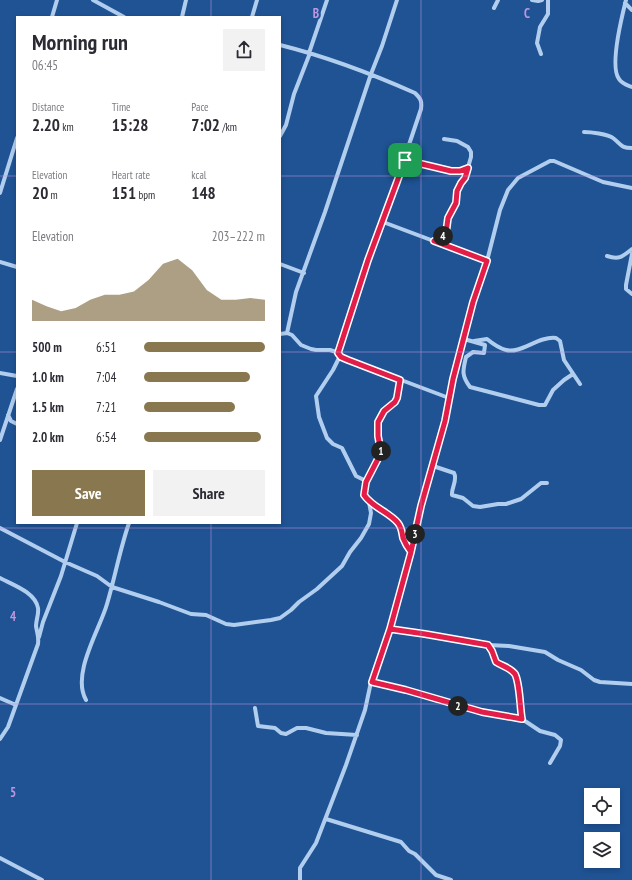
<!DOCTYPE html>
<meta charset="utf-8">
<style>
:root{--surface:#fff;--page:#f2f2f3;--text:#2b2b33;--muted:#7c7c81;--accent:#897750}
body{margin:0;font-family:"PT Sans Narrow",sans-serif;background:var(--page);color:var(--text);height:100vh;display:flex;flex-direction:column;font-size:15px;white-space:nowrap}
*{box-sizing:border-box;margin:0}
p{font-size:13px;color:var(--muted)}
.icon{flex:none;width:22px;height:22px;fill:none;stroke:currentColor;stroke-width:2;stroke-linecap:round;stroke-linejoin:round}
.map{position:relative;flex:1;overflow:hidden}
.panel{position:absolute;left:16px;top:16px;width:265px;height:508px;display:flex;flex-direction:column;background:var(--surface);border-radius:0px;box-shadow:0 2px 6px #0003}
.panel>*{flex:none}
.tools{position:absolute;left:584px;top:788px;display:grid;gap:8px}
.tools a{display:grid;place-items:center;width:36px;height:36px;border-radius:0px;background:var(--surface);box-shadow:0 2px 6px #0003;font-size:20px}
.pin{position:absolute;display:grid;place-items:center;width:34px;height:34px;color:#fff;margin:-17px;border-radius:8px;box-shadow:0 2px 6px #0006}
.km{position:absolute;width:20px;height:20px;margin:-10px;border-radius:50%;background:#222;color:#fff;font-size:11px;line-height:20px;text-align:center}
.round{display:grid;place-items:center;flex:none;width:42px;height:42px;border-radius:0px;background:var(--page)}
.head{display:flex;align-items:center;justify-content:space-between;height:68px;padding:0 16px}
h1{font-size:22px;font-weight:700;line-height:30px}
.stats{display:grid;grid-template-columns:repeat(3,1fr);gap:6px;height:68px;padding:4px 16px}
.stats div{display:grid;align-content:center}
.stats b{font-size:17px;font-weight:700}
.stats small{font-size:11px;font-weight:400}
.stats p{font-size:11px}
.chart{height:112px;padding:8px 16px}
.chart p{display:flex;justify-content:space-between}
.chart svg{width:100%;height:72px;margin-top:4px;fill:var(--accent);opacity:.7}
.action{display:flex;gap:8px;margin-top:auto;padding:8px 16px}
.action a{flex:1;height:46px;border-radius:0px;background:var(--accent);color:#fff;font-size:16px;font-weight:700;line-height:46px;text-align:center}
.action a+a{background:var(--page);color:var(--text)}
ul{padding:0 16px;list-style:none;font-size:13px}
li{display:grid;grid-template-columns:64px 48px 1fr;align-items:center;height:30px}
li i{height:10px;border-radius:5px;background:var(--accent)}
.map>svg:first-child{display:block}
</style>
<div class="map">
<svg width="632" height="880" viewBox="0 0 632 880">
<rect width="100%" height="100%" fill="#1f5394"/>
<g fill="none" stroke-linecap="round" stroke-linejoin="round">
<path stroke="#b2ceee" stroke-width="4" d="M93,0L124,17
M532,0L538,1L542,0
M626,0C622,16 609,66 619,79C622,84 627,85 632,87
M625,3L632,10
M494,8L498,0
M52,17L57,0
M182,17L186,0
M252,17L257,0
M280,45C328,57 370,73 415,93C421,99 422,101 421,109L383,222L368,260L339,353L341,357L348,360L449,398
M309,53L327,0
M541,54L537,43L540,27L548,14V0
M584,132C590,132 608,134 613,138C621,144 620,148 632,148
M280,136L286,125L294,94L310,53
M405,160L451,171H460L468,168
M0,193L17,138
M383,222L487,261
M433,241L441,237L446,233L448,218L456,203L457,191L461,183L465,178L471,157V152L468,147L457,141L444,139
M632,254L626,285V289L632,294
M607,256C619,260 622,257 632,249
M0,262L17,267
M280,264L304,273
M287,333L296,292L325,212L371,74L382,46L397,0
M280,334L287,333L292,335L301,345L311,349L316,350H330L339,353
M464,339L485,345L484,353L473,352L466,357C463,370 461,375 470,387L539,405H545L553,390L564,380L573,374
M474,341L487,339C493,344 498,348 506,350C521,354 538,336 556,338L560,341L564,360L580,384
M340,356L333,370L316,396L319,417L327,438L333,444L342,448L356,476L366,481
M0,373L17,376
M400,380L397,399L395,402L384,411L378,422V437L381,453L366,483L364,495C373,508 389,512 398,523C402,528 402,533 403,538C405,543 408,548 411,552
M8,415L11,421L17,424
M0,440L17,389
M433,466L454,473C458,480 451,488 452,495L463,498L473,506L480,507L498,504H506L521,499L541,483H547
M0,528L65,562L97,576L112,587L159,602L191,614L206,615L226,624L234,625L271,620L280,618L291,610L299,602L317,589L342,566L350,552L361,538L369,524L371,513L369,502
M0,578C13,585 35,592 38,608C39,614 36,620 36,626C37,633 39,636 38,644L8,727L0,739
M390,629L425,634L488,645L509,646L545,652L558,660L581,670L594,680L600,682L632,684
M39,637L43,622L61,576L77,523
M488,645L492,651L496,662C502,666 511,668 515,674C520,683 520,709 522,719
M371,682L406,690L483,712L522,719L540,731L555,735L561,740L560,746L550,763
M0,698L16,705
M86,700C71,674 100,629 107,604C115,577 120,549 129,523
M255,708L258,726L275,728L281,733L286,734L297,728H306L326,733L357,735
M326,819L401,842L409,851L415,854L436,875L451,880
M0,858L42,880
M300,880V868L316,843L346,765L365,710L371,682L390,629L411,552L421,506L445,421L453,379L473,302L487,261L500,210L508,190L518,178L550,161H554L603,182L632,188"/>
</g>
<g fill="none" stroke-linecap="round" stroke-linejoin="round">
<g stroke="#fff" stroke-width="8">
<path id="route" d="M405,160L368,260L338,353L341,357L348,360L400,380L397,398L395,402L384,411L378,422V436L381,453L366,482L364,495C373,508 389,512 398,523C402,528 402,533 403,538C405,543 408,548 411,552L390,629L372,682L406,690L482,712L522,719C520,709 520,683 515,674C511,668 502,666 496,662L492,651L488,645L425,634L390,629L411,552L421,506L445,421L453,379L473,302L487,261L434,241L441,237L446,233L448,218L456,203L457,191L461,183L465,178L468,168L460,171H451L405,160"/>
</g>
<use href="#route" stroke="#e11d48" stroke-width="5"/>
</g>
<path fill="none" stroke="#bd96df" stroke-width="1" stroke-opacity="0.55" d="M211,0V17M421,0V880M0,176H17M280,176H632M0,352H17M280,352H632M211,523V880M0,528H632M0,704H632"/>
<g font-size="13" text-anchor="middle" font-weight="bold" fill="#bd96df" stroke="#1f5394" stroke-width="4" stroke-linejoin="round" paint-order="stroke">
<text x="316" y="18">B</text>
<text x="527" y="18">C</text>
<text x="13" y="621">4</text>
<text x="13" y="797">5</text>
</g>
</svg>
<div class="tools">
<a><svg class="icon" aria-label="locate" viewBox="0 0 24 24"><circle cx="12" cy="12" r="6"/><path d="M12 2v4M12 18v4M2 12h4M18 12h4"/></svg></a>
<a><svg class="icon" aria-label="layers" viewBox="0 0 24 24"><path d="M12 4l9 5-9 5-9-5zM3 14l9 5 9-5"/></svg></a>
</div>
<div class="pin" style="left:405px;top:160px;background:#1e9e55"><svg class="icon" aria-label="arrive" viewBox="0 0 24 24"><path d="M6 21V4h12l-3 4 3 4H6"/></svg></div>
<b class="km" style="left:381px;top:451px">1</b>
<b class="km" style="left:458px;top:706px">2</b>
<b class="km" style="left:415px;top:534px">3</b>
<b class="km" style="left:443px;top:236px">4</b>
<section class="panel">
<div class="head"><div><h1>Morning run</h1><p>06:45</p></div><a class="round"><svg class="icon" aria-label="share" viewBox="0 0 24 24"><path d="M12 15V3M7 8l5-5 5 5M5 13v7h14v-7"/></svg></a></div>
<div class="stats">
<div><p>Distance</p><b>2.20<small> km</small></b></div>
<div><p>Time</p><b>15:28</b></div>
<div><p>Pace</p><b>7:02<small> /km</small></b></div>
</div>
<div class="stats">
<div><p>Elevation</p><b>20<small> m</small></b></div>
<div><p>Heart rate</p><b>151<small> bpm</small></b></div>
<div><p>kcal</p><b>148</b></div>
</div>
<div class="chart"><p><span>Elevation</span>203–222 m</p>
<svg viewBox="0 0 160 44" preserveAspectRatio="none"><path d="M0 44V31L10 35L20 38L30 36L40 31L50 28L60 28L70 26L80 19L90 9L100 6L110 13L120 25L130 31L140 31L150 30L160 31V44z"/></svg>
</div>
<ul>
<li><b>500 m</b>6:51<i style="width:100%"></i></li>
<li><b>1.0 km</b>7:04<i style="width:88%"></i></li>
<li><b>1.5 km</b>7:21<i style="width:75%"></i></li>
<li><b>2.0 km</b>6:54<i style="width:97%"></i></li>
</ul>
<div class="action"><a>Save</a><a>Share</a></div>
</section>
</div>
